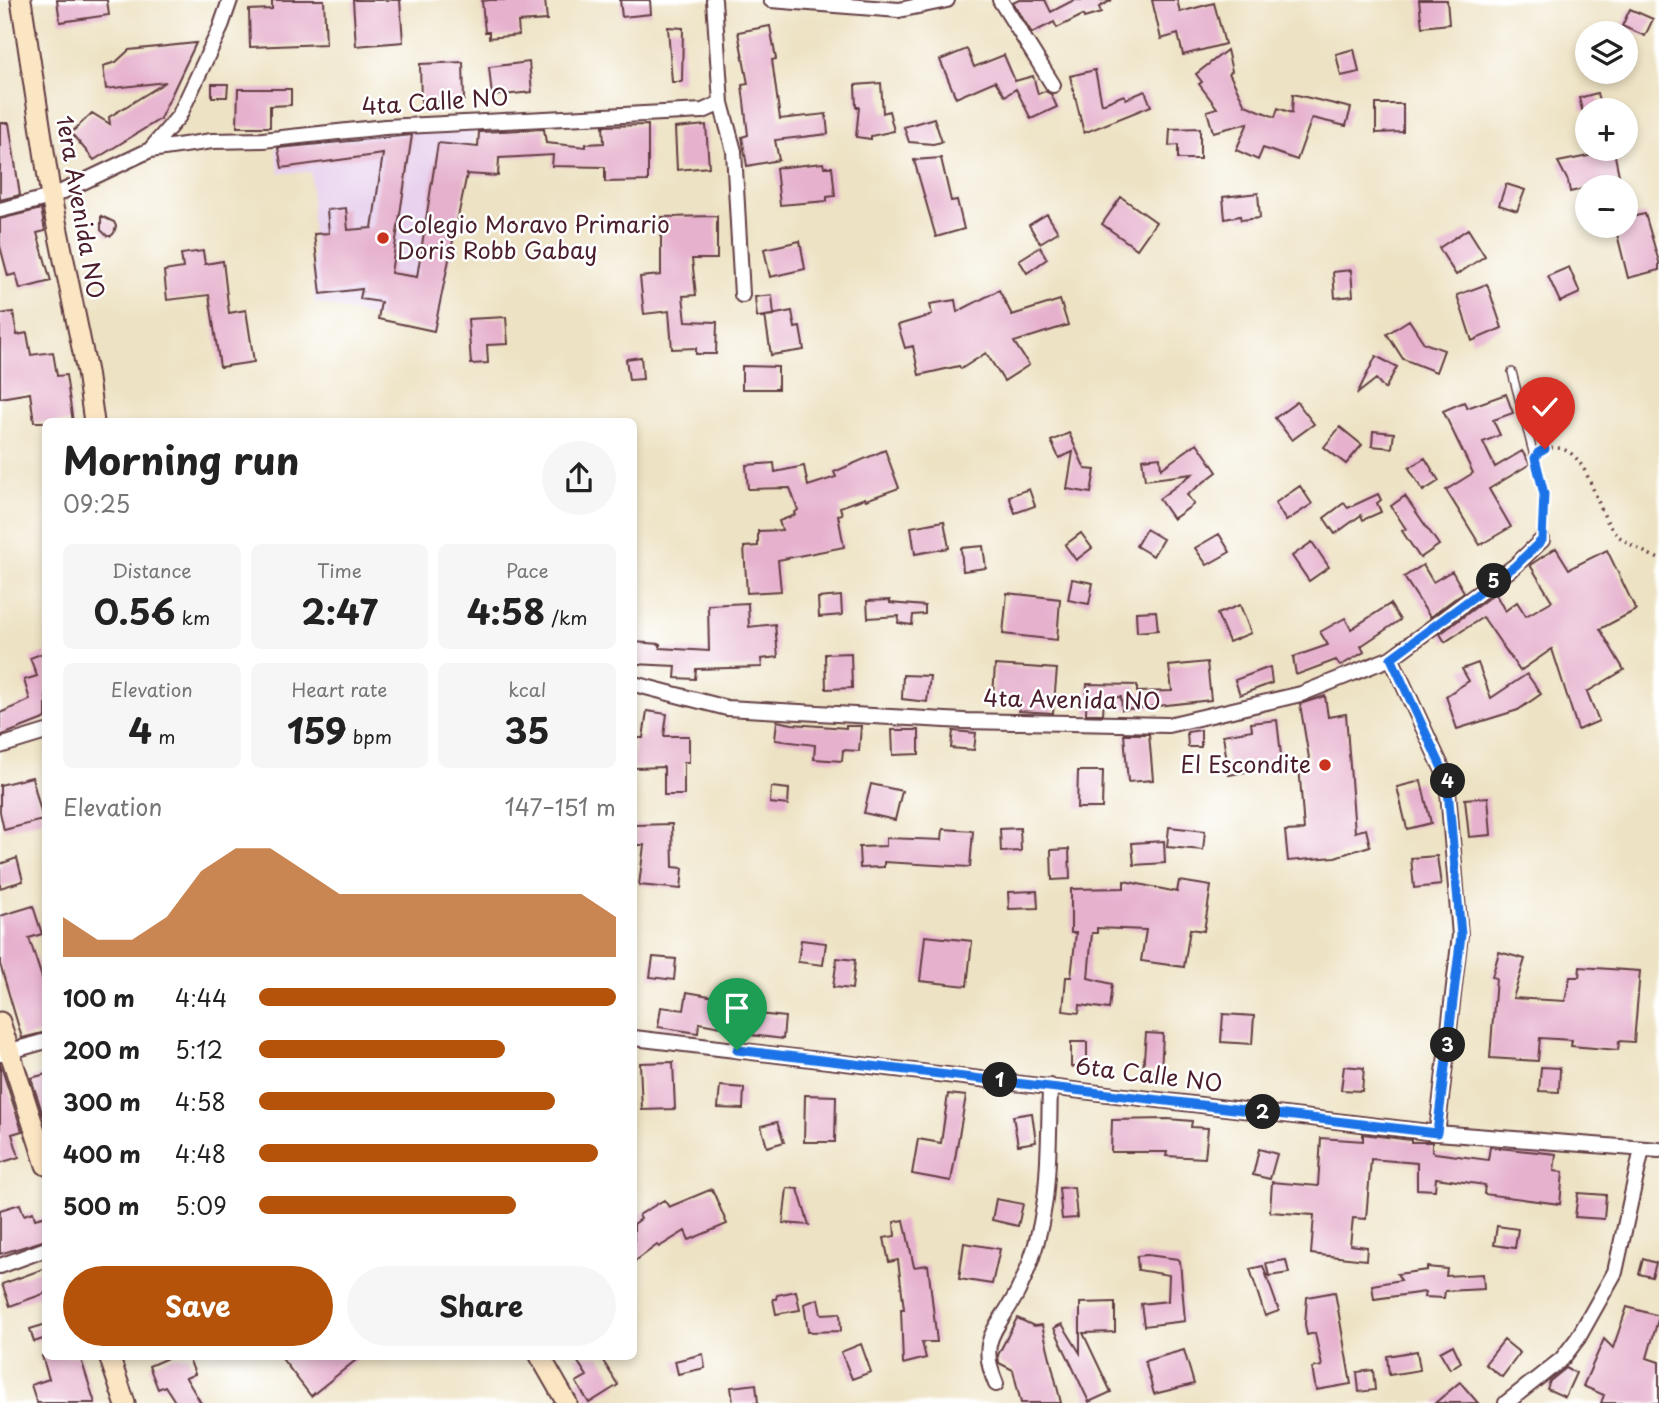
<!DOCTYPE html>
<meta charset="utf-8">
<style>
:root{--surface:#fff;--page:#f6f6f6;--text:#222;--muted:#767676;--accent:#b45309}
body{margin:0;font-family:"Playpen Sans",sans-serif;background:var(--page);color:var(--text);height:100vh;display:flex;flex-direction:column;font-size:26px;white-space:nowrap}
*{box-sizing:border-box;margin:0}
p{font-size:23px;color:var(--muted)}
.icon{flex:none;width:38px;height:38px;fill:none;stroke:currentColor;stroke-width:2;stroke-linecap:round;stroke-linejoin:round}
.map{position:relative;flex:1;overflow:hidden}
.panel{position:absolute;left:42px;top:418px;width:595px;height:942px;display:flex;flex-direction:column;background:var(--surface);border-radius:10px;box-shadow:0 4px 10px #0003}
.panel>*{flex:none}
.controls{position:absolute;left:1575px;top:21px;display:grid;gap:14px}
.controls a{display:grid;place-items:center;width:63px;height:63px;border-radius:50%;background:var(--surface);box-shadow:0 4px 10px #0003;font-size:35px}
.pin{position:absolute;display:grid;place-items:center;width:60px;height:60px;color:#fff;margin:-72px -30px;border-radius:50% 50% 50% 0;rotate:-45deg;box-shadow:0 0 7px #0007}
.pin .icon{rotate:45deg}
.km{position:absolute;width:35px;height:35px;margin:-18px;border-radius:50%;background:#222;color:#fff;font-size:19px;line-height:35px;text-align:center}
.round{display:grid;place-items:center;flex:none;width:74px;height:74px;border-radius:37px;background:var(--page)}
.summary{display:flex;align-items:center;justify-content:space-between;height:119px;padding:0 21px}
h1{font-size:38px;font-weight:700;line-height:52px}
.metrics{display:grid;grid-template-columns:repeat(3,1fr);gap:10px;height:119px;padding:7px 21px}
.metrics div{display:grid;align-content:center;border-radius:10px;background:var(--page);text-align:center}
.metrics b{font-size:35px;font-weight:700}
.metrics small{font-size:19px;font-weight:400}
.metrics p{font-size:19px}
.chart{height:196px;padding:14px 21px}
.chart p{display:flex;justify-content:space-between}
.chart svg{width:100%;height:126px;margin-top:7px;fill:var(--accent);opacity:.7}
.cta{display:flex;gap:14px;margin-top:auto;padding:14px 21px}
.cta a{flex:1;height:80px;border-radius:42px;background:var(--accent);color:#fff;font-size:28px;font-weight:700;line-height:80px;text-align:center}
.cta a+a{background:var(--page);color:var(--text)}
ul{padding:0 21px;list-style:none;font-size:23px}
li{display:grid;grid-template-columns:112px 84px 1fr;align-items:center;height:52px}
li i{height:18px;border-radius:9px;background:var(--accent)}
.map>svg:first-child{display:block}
</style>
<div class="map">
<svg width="1659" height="1403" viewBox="0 0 1659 1403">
<rect width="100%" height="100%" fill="#fff"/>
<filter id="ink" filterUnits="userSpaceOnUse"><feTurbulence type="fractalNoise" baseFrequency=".0143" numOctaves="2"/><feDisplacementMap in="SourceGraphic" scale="14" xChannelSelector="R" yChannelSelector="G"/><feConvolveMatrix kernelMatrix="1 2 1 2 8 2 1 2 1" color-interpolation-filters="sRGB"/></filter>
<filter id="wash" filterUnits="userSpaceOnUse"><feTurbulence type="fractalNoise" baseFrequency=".00686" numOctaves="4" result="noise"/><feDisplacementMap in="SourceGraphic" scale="28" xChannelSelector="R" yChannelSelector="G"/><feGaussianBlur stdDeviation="1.57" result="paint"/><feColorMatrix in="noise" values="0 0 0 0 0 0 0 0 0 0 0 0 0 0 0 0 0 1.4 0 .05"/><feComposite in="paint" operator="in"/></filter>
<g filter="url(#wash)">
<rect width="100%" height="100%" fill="#ede2c3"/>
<path fill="#e8d2ee" d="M476,127L436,333L314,302L311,172L279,173L275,147L385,131Z"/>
<g id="blocks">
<path fill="#e6b1cd" d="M57,0H107L109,15L60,22Z
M272,0H324L326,44L250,47L249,10L272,9Z
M353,0H400L403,42L356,46Z
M490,0H545L547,20L518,22L519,35L489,38V32H485L482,1Z
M620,0H650L651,14L622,17Z
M1019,0H1045L1051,12L1074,0H1112L1099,7L1101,13L1084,18L1083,15L1057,28L1054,22L1032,33L1013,3Z
M1152,0H1177L1180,12L1214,3L1225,44L1183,55L1178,34L1161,39Z
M1419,0H1447L1449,24L1422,27Z
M1630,9L1653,19L1645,36L1622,26Z
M770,26L776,59L772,60L780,119L826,114L828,134L775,140L779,160L747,166L742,137L748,135L742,85L748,84L738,32Z
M668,27L683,28L682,82H672Z
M196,43L160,119L94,160L71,133L92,113L110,124L109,117L166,82L106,89L103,66L116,62L129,50Z
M967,49L974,67L1004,55L1015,81L1033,76L1038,94L1045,91L1051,94L1057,107L1031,119L1016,89L1005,96L995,81L956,98L940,60Z
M1354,49L1359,72L1341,76L1336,54Z
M1227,50L1232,71L1229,73L1245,105L1275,117L1278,108L1292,113L1293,94L1351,108L1346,126L1312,118L1297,160L1263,148L1258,160L1236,150L1248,123L1213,132L1207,111L1217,108L1199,84L1202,82L1196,74Z
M463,62L464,100L421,102L420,64Z
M529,62L532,92L492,96L489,67Z
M1095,70L1102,104L1124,95L1126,99L1145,91L1151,106L1084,133L1070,76Z
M881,83L883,113L889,111L894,131L871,136V139L856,137L859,107H856L855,85Z
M212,84H228L227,97H212Z
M238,89H291V105L270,106V127H237Z
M1597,93L1601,110H1582L1579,98Z
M1376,104H1403V132L1376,133Z
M934,118L942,142L933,144L909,142L904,127Z
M0,123H9L20,195L0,200Z
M648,125V181L605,182V167L552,166L553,155L499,158L498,176L467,174L434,331L378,319L381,302L360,299L362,289L321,294L314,234L329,233L327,210L346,208L348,230L372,228L383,154L282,168L278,148L412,135L391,273L417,277L438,143L478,147L479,132L544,129L546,143L586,147V144L604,143L603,126Z
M706,125L709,167L677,170L675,128Z
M1200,128V159H1178V145L1169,146L1170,129Z
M1614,151L1620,180L1570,192L1568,181L1558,162Z
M941,158L951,201L957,200L964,229L936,237L914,160Z
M823,163L824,167H832L835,196L827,197V201L780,205L776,168Z
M1506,184L1525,190L1517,211L1499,205Z
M1258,193L1260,218L1241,220L1240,216L1225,219L1223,197Z
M1121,197L1156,222L1137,249L1102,224Z
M41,209L45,231L37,233L51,281L20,289L16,274L8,276L0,246V219Z
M1047,214L1058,232L1040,243L1029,225Z
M1645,214L1659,262V270L1628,278L1615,226H1626V218Z
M101,216L114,222L116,226L114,233L111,236H107L101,230Z
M717,216V259H692L696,295L683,296L686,321L717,322L716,354H696V348L672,349L669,311L644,314L640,277L661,275V217Z
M1468,229L1485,256L1456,275L1439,248Z
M800,241L805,269L770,277L764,249Z
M1040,247L1047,259L1027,273L1019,260Z
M203,251L205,264L223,261L229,313L246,310L254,362L220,367L209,295L167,300L164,271L183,268L181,254Z
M1569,267L1580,293L1560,302L1548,276Z
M1351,270L1353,296L1335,298L1333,272Z
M1487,284L1502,328L1472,341L1457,295Z
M999,290L1012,315L1060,300L1068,325L1014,342L1029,365L1004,381L986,353L961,369L959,366L919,375L913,346L905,348L898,325L932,315L930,304L955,300L957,312Z
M772,295L774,315L757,317L755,297Z
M792,311L795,328L800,327L804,350L771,355L765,316Z
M13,312L17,335L27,333L31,355L53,352L57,376L66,375L73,422H34L30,393L0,398V314Z
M506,317L508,344L487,345L488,363L471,364L468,319Z
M1409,320L1424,343L1444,350L1436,372L1403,359L1387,334Z
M1376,356L1397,367L1385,389L1376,379L1357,394Z
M641,357L643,379L629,380L626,359Z
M742,366L778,367V389H742Z
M1506,394L1513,413L1493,420L1500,435L1483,442L1495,467L1522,451L1530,464L1489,489L1511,527L1480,545L1446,490L1473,473L1443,411L1464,402L1467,408Z
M1297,402L1314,424L1292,440L1275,418Z
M1340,427L1362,445L1346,464L1324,447Z
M1373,431L1394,433L1392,448L1372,446Z
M1069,433L1085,469L1095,470L1091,493L1067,489L1073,452L1059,458L1051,441Z
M1197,443L1217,472L1187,495L1194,504L1173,519L1159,499L1192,474L1145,480L1142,459L1160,457L1161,469Z
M885,450L899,488L866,500L865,498L840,507L842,514L838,515L844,547L778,560L781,591L747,593L744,547L758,546V531L782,530L779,521L795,515L794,513L798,510L790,488L748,489L746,465L774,463L775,472L804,466L808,486L836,477L834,472Z
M1425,458L1439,481L1423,491L1409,468Z
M1300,486L1312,504L1286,521L1275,503Z
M1029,489L1035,506L1015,513L1009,496Z
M1378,494L1381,500L1377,503L1381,512L1363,520L1361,515L1335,534L1324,518L1344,503L1348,508Z
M1405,496L1439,545L1420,558L1402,531L1406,529L1391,506Z
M944,521L949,548L915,554L911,527Z
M1146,529L1163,539L1153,556L1136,546Z
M1081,533L1092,548L1076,560L1065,545Z
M1219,534L1230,552L1207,565L1195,548Z
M1312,542L1329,567L1309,581L1292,556Z
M983,546L986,568L963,571L961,548Z
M1556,548L1569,569L1607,550L1636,610L1600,629L1624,670L1587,692L1599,721L1578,730L1552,649L1520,671L1483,617L1445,642L1440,634L1495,593L1505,611L1517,602L1526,616L1552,601L1530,565Z
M1423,565L1433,582L1452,571L1464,592L1430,617L1404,577Z
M1072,579L1093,583L1089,604L1068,600Z
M1007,593L1060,599L1057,640L1003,634Z
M841,596L842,615L819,617L818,598Z
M890,600V603L925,606V614L913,615L912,625L898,623L899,616L868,618L867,601Z
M748,603L749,627L775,624L778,657L761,659L762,667L696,669L695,679L675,678L676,666L634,664V642L660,644V648L709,651L708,605Z
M1390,604L1400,620L1361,646L1364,652L1340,666L1336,660L1296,675L1293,657L1328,645L1320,632L1345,618L1351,629Z
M1240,605L1251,633L1229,642L1217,614Z
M1156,611L1158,630L1137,632L1136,612Z
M46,652V718L0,736V713L30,700L24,680L37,676L30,658Z
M851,653L852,688L826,689L825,654Z
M1207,662L1211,700L1122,710L1121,697L1104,698L1103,714H1086L1087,684L1137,685V692L1172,691L1169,666Z
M1478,663L1491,698L1527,674L1541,694L1518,710L1457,729L1446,696L1469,681L1462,669Z
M995,665L1057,669L1053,713L1019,711L1020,698L993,696Z
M1270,667L1272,683L1240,695L1235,680Z
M903,675L930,676L927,702L902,699Z
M1325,696L1328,717L1346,714L1355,832L1366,829L1370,846L1335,857L1288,861L1285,831L1304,830L1299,765L1310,764L1300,704Z
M647,711L667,714L664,736H689V762H684V795H664V767L634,768V738H643Z
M1277,720L1282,764L1251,768V771L1229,775L1223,735L1252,730L1251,723Z
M777,721L792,724L846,728V726H861L859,751L843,750L842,761L814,759L815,745L775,740Z
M892,730H919V754L893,755Z
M1201,730V747H1188L1187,732Z
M953,731L976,733L974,750L951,748Z
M1124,734H1149L1153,780L1128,782Z
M1078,771H1103L1102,808H1077Z
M32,777L43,820L4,830L0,812V785Z
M1421,781L1431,823L1407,829L1397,787Z
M871,784L902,791L895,820L864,813Z
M771,787L789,789L788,805L770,803Z
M1488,797L1491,835L1469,837L1465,799Z
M672,824L673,867L683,868L681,889L639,885L644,845H636L635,825Z
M1169,827L1205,831L1203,850L1167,847Z
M1020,828L1021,851L1001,852L1000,829Z
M943,829L973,831L970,867L884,862V867L860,868L859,847L886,846V838L942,840Z
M1164,841L1165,863L1134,865L1132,843Z
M1069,849L1070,879L1052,880L1051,850Z
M1437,856L1441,885L1414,888L1411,858Z
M17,858L23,881L0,888V864Z
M1124,881L1177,892L1179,881L1211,886L1204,931L1190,929L1184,967L1141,961L1146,930L1097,928V933H1092L1088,978L1112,984L1109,1009L1080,1005L1079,1013L1063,1011L1066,977H1071L1076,933H1071V889L1124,888Z
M1037,891L1038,908L1009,909L1008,892Z
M33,906L42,934L29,938L46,990V1032L22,1038L0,964V916Z
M925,936L972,941L967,986L920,981Z
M801,940L826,943L823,965L798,962Z
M1499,952L1525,959L1513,998L1565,1001L1570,977H1579L1580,967L1640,971L1634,1042L1619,1041L1618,1050L1571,1046L1572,1040L1540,1038L1538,1061L1490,1058L1496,978L1492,977Z
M653,957L676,959L674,980L650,977Z
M837,958L855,960L852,989L833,987Z
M687,992L760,1005L759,1014L785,1017L783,1039L727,1032V1028L699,1023L698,1033L658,1027L661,1007L684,1010Z
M1223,1014L1254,1016L1252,1044L1221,1042Z
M1146,1033L1163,1034L1161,1072L1143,1071Z
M1071,1042H1087V1067H1071Z
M673,1062L675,1109L642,1110L640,1063Z
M0,1063L22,1131L12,1134L19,1157L0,1163Z
M1344,1066L1364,1068L1362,1091L1341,1090Z
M1541,1067L1560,1068L1559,1092L1539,1091Z
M46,1074V1114L43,1115L31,1078Z
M720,1086L744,1088L743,1109L718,1108Z
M948,1094L966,1096L951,1181L912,1174L918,1139L941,1143Z
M805,1095L836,1096L835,1142H804Z
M1032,1113L1036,1142L1018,1145L1013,1116Z
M1168,1119L1192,1121L1191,1127L1208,1128L1205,1158L1166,1156L1167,1152H1111L1112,1120Z
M777,1122L784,1142L767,1147L761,1126Z
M1363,1134L1411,1140V1142H1432V1151L1435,1153L1488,1160L1490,1147L1556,1154L1554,1171L1563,1172L1560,1204L1484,1194L1485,1185L1436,1178L1435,1190L1417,1189V1163L1371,1159L1366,1219L1353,1218L1350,1245L1367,1247L1366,1260L1311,1254L1314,1215L1270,1212L1272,1182L1318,1186L1321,1138L1363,1141Z
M1259,1149L1277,1154L1270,1179L1253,1175Z
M1074,1187L1077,1218L1062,1219L1059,1188Z
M787,1188L798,1189L809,1225L783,1223Z
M712,1189L727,1224L689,1240L685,1231L659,1247L657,1245L634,1262V1224L641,1219L639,1215L664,1200L669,1207Z
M1578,1193L1606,1195L1604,1219L1575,1217Z
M996,1199L1023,1204L1018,1226L992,1220Z
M20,1204L24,1215L33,1212L35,1219L46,1216V1240L0,1254V1210Z
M904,1220L914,1267L928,1265L937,1342H922L926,1358L903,1364L901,1309H904L898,1260L889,1262L884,1238L895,1236L894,1222Z
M1497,1226L1518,1229L1515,1248L1494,1245Z
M964,1243L1000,1249L992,1284L959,1279Z
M1147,1255L1178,1259L1180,1261L1185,1321L1144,1326L1141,1304L1168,1301L1169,1275L1138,1270L1137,1256Z
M1643,1259L1656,1263L1652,1277L1639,1274Z
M1286,1260L1289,1273L1269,1276L1266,1263Z
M1263,1266L1279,1311L1265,1316L1250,1269Z
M1427,1267L1447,1269L1446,1276L1483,1274L1484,1289L1445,1291L1444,1298L1424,1297L1425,1292L1374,1299L1372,1285L1401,1280L1397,1274L1427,1270Z
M46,1268V1293L10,1306L2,1284Z
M796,1291L800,1310L776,1314L773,1299H776L777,1295Z
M1335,1292L1351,1384L1316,1390L1312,1368L1322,1366L1315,1333L1307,1335L1305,1324L1307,1297Z
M818,1299L821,1314L840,1313L841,1331L808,1332L804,1304Z
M1115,1302V1332L1083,1333L1111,1392L1089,1402L1054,1328L1062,1324L1080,1353V1303Z
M1627,1307L1659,1316L1647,1358L1659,1362V1403H1601L1604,1395L1583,1386L1604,1339L1613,1348Z
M1017,1318L1034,1326L1042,1325L1061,1403H1021L1013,1370L999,1363L998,1355Z
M46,1324V1338L34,1342L30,1329Z
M1504,1340L1520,1353L1502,1377L1485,1364Z
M861,1344L871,1372L852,1379L841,1352Z
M1453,1345L1461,1362L1450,1369L1440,1352Z
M1184,1350L1194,1384L1154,1394L1145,1361Z
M1417,1351L1420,1370L1389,1375L1387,1356Z
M703,1354L705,1368L678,1374L675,1361Z
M42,1356H80L95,1403H37L31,1385L49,1379Z
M172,1356H188L195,1374L186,1378L201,1403H176L165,1386L158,1389L149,1366Z
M280,1356H361L311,1396Z
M574,1356H600L618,1385L589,1403L576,1382L587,1376Z
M1566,1368L1576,1373L1565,1397L1547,1389L1550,1381Z
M1373,1370L1375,1390L1359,1392L1357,1372Z
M1460,1382L1478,1403H1435Z
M756,1384L758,1403H733L731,1387Z"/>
</g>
</g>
<g filter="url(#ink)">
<use href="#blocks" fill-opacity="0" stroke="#623c42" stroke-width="2"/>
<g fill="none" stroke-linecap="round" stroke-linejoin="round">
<g stroke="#623c42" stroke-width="10">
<path id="lane" d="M1512,372L1544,494L1542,540"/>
</g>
<g stroke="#623c42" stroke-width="18">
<path id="street" d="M714,0L721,103L734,151L742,295
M771,0L899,10L947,0
M1000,0L1053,85
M150,150L212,141L263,140L385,127L703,111L721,103
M0,210L51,197L150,150L179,116L220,29L230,0
M1391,658L1515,566L1542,540
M634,684L727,708L964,721L1168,725L1301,694L1391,658L1447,779L1460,935L1437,1133
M0,746L46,732
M634,1038L1437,1133L1659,1150
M0,1054L46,1041
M0,1266L46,1249
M996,1384C976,1337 999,1329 1018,1291C1052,1223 1048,1159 1050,1086
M1506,1403L1562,1359L1578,1338L1615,1272L1642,1149"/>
</g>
<g stroke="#623c42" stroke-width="23">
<path id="secondary" d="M21,0L51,197L87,372L94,422
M0,1022L46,1165
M109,1356L125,1403
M540,1356L567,1403"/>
</g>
<path stroke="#623c42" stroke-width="3.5" stroke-dasharray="2 5" stroke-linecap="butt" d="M1544,449C1590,437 1592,509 1616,534C1624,542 1648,554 1659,559"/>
<use href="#lane" stroke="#fff" stroke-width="7"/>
<use href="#street" stroke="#fff" stroke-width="14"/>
<use href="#secondary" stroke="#fbe6c4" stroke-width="19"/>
</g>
</g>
<g fill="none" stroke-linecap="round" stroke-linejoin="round" filter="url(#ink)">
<g stroke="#fff" stroke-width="14">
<path id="route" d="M737,1050L1437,1133L1461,935L1447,779L1391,658L1515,566L1542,540L1544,494L1535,458L1538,453L1545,449"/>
</g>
<use href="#route" stroke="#1a73e8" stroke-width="9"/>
</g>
<g fill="#c8321e" stroke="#fff" stroke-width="2.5">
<circle cx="383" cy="238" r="7"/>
<circle cx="1325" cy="765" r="7"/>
</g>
<g text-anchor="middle" stroke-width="5" stroke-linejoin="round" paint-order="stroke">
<g font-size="23" fill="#4a1f2b" stroke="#fff">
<text transform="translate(435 102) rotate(-4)" y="8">4ta Calle NO</text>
<text transform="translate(80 207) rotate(80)" y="8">1era Avenida NO</text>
<text transform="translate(1072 700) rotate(1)" y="8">4ta Avenida NO</text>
<text transform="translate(1149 1075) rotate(7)" y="8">6ta Calle NO</text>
</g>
<g font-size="23" fill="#4a1f2b" stroke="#fff" text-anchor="start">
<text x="397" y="233">Colegio Moravo Primario<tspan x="397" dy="26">Doris Robb Gabay</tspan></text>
<text x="1311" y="773" text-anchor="end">El Escondite</text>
</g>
</g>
</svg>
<div class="controls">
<a><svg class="icon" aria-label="layers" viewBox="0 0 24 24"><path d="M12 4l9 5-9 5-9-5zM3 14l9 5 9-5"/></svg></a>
<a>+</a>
<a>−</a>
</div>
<div class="pin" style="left:737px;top:1050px;background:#1e9e55"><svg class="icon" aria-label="arrive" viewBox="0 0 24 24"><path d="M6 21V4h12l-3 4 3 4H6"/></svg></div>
<div class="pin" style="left:1545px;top:449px;background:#d93025"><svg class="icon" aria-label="check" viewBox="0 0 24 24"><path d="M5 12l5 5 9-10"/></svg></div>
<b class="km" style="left:1000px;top:1080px">1</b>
<b class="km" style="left:1263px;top:1112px">2</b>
<b class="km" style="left:1448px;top:1045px">3</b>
<b class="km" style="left:1448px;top:781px">4</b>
<b class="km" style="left:1494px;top:581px">5</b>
<section class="panel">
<div class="summary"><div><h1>Morning run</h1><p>09:25</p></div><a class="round"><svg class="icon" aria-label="share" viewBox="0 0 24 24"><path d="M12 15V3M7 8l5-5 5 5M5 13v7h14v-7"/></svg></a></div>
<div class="metrics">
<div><p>Distance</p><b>0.56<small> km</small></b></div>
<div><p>Time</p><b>2:47</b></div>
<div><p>Pace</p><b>4:58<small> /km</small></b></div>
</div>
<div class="metrics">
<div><p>Elevation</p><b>4<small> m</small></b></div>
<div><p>Heart rate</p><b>159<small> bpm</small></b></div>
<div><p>kcal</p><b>35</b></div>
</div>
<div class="chart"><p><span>Elevation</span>147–151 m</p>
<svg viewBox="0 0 160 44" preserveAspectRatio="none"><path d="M0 44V30L10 38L20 38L30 30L40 14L50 6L60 6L70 14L80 22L90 22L100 22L110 22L120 22L130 22L140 22L150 22L160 30V44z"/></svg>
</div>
<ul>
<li><b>100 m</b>4:44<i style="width:100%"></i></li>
<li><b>200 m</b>5:12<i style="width:69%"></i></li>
<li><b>300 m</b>4:58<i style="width:83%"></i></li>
<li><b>400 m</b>4:48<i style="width:95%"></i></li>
<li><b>500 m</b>5:09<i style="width:72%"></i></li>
</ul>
<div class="cta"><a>Save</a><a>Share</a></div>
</section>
</div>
